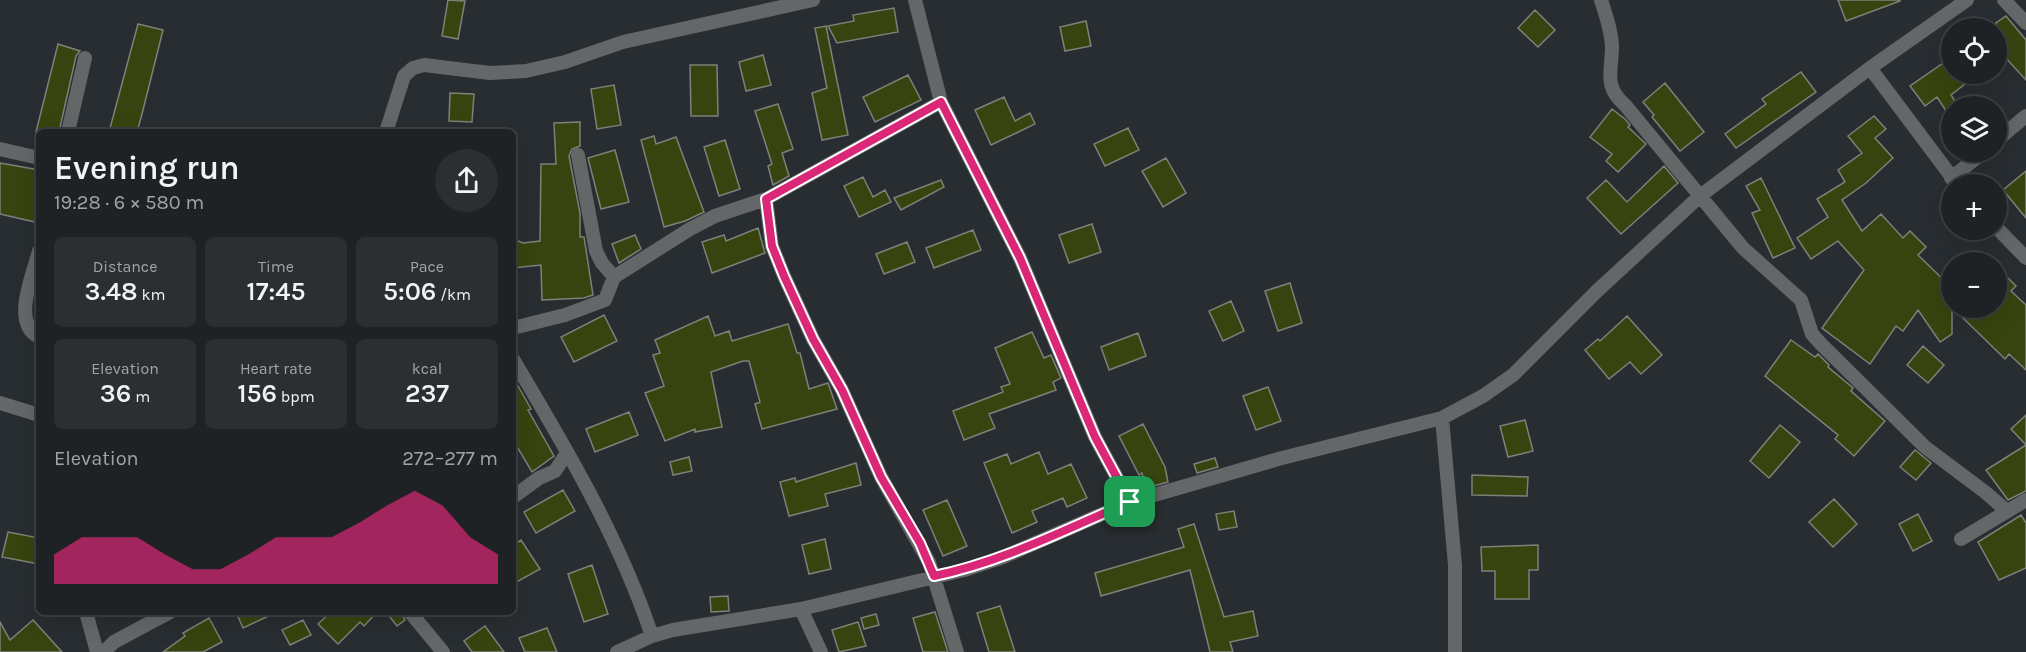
<!DOCTYPE html>
<meta charset="utf-8">
<style>
:root{--surface:#1e2225;--page:#2b2f32;--text:#f1f3f6;--muted:#a1a4a7;--line:#3c3f42;--accent:#db2777}
body{margin:0;font-family:Karla,sans-serif;background:var(--page);color:var(--text);height:100vh;display:flex;flex-direction:column;font-size:22px;white-space:nowrap}
*{box-sizing:border-box;margin:0}
p{font-size:20px;color:var(--muted)}
.icon{flex:none;width:33px;height:33px;fill:none;stroke:currentColor;stroke-width:2;stroke-linecap:round;stroke-linejoin:round}
.map{position:relative;flex:1;overflow:hidden}
.sheet{position:absolute;left:36px;top:129px;width:480px;height:486px;display:flex;flex-direction:column;background:var(--surface);border-radius:9px;box-shadow:0 6px 24px #0002,0 0 0 2px var(--line)}
.sheet>*{flex:none}
.buttons{position:absolute;left:1941px;top:18px;display:grid;gap:12px}
.buttons a{display:grid;place-items:center;width:66px;height:66px;border-radius:50%;background:var(--surface);box-shadow:0 6px 24px #0002,0 0 0 2px var(--line);font-size:30px}
.pin{position:absolute;display:grid;place-items:center;width:51px;height:51px;color:#fff;margin:-26px;border-radius:12px;box-shadow:0 3px 9px #0006}
.round{display:grid;place-items:center;flex:none;width:63px;height:63px;border-radius:32px;background:var(--page)}
.summary{display:flex;align-items:center;justify-content:space-between;height:102px;padding:0 18px}
h1{font-size:33px;font-weight:600;line-height:45px}
.stats{display:grid;grid-template-columns:repeat(3,1fr);gap:9px;height:102px;padding:6px 18px}
.stats div{display:grid;align-content:center;border-radius:9px;background:var(--page);text-align:center}
.stats b{font-size:26px;font-weight:600}
.stats small{font-size:16px;font-weight:400}
.stats p{font-size:16px}
.chart{height:168px;padding:12px 18px}
.chart p{display:flex;justify-content:space-between}
.chart svg{width:100%;height:108px;margin-top:6px;fill:var(--accent);opacity:.7}
.map>svg:first-child{display:block}
</style>
<div class="map">
<svg width="2026" height="652" viewBox="0 0 2026 652">
<rect width="100%" height="100%" fill="#282d31"/>
<path fill="#37440f" stroke="#7e8079" stroke-width="1.5" d="M448,0L465,1L458,39L442,36Z
M1838,0H1900V1L1846,21Z
M894,8L898,32L837,43L828,26L854,21L853,15Z
M1535,10L1555,30L1538,47L1518,28Z
M2006,16L2026,40V80L2002,54L1996,59V23Z
M1086,21L1091,46L1065,51L1060,27Z
M138,24L163,30L142,114L137,132H109Z
M826,26L848,135L822,140L812,93L827,88L815,28Z
M58,44L80,51L76,56L59,132H36Z
M763,55L771,85L746,91L739,62Z
M1952,57V74H1978L1951,95L1958,106H1952V120L1937,97L1925,106L1910,86Z
M690,65H717L718,116H691Z
M1801,72L1816,92L1736,148L1725,134L1766,104L1762,99Z
M908,75L921,100L875,122L863,97Z
M1665,83L1704,132L1680,151L1652,117L1654,115L1643,102Z
M614,85L621,125L597,129L591,89Z
M450,93L474,94L472,122L449,121Z
M1004,97L1015,121L1030,113L1035,124L991,145L975,110Z
M778,104L793,149L782,153L789,176L773,185L768,166L772,164L755,111Z
M1612,109L1625,119L1630,125L1628,127L1646,144L1618,172L1606,161L1612,154L1590,137Z
M1874,116L1886,129L1875,138L1893,158L1866,183L1842,200L1862,231L1881,214L1903,238L1910,231L1926,247L1918,255L1952,288V334L1940,342L1918,310L1903,331L1896,326L1870,364L1822,328L1864,270L1838,241L1811,259L1797,238L1828,217L1817,199L1845,182L1838,170L1862,153L1848,136Z
M580,122V146L572,149L569,156L580,213V237H584L593,295L584,298L542,300L541,265L513,268V239L523,243L540,241L541,164H556L554,123Z
M1128,128L1139,150L1105,166L1094,144Z
M654,136L656,144L676,137L704,212L685,221L664,227L641,140Z
M725,140L740,189L719,196L704,147Z
M615,150L629,202L601,209L588,158Z
M1166,158L1186,193L1163,207L1142,171Z
M0,163L39,170V204L35,222L0,214Z
M1664,166L1678,183L1621,234L1587,198L1606,180L1627,202Z
M2026,171V218L2003,190Z
M863,177L873,197L885,190L891,202L859,217L844,186Z
M1761,178L1795,248L1773,258L1752,213L1760,210L1746,186Z
M941,180L944,187L901,210L894,198Z
M1092,224L1101,252L1069,263L1059,235Z
M758,228L765,253L712,273L702,242L724,235L726,241Z
M973,230L981,250L934,268L926,248Z
M635,235L641,249L619,263L612,244Z
M907,242L915,262L884,274L876,254Z
M1996,266L2016,286L2011,291L2026,305V370L2009,354L2005,359L1962,317L1972,308H1996Z
M1290,283L1302,323L1278,331L1265,291Z
M1231,301L1244,331L1223,341L1209,311Z
M604,315L617,341L574,362L561,337Z
M708,316L715,336L729,331L732,341L788,324L797,353H800L809,389L828,383L837,409L762,429L755,404L760,402L749,361H743L711,372L722,427L695,432V429L665,441L645,393L664,386L653,355L660,353L655,340Z
M1627,316L1662,355L1641,374L1630,362L1609,379L1585,350L1598,339L1600,341Z
M1032,332L1044,358L1051,355L1061,378L1053,382L1056,390L989,414L995,428L964,440L953,411L1003,392L1001,387L1010,384L995,348Z
M1138,333L1146,356L1109,370L1101,347Z
M1791,340L1815,357L1818,354L1829,365L1828,367L1853,388L1851,391L1885,421L1854,456L1835,439L1838,435L1765,376Z
M1923,346L1944,365L1928,383L1907,365Z
M513,377L531,409L528,410L554,456L532,472L513,440Z
M1268,387L1281,421L1256,430L1243,396Z
M629,412L638,435L595,452L586,429Z
M2026,415V491L2008,500L1986,470L2026,445L2011,429Z
M1525,420L1533,451L1508,457L1500,426Z
M1143,424L1165,467L1168,482L1146,488L1142,473L1139,475L1119,436Z
M1780,425L1800,442L1769,478L1750,461Z
M1915,450L1931,463L1916,480L1900,467Z
M1039,452L1048,474L1071,464L1087,498L1067,507L1063,498L1032,511L1037,522L1012,533L984,463L1007,454L1011,464Z
M689,457L692,471L673,475L670,462Z
M1215,458L1218,467L1197,473L1194,464Z
M856,463L861,485L825,494L828,506L789,516L780,482L795,478L796,482Z
M1472,475L1528,477L1527,496L1472,495Z
M563,490L575,511L536,533L524,512Z
M1834,499L1857,524L1833,547L1809,522Z
M947,500L967,546L943,556L923,510Z
M1234,511L1237,527L1219,530L1216,514Z
M1918,514L1932,541L1913,551L1899,524Z
M2021,515L2026,523V568L1999,580L1978,542Z
M1194,524L1224,617L1253,611L1258,636L1230,642L1233,652H1210L1190,570L1101,596L1095,573L1184,547L1178,529Z
M8,532L39,538V564L2,557Z
M825,539L831,569L809,574L802,545Z
M521,540L540,569L513,584V545Z
M1538,545V570H1529V599H1495V571H1482L1481,547Z
M592,565L608,614L584,622L568,574Z
M728,596L729,611L711,612L710,597Z
M1000,606L1015,652H989L977,613Z
M236,612H277L243,628Z
M331,612H377L364,626L360,622L338,644L318,624Z
M386,612H401L405,620L397,626Z
M935,612L948,652H923L913,618Z
M876,614L879,625L864,629L861,618Z
M209,618L222,642L203,652H163L185,636L183,633Z
M33,620L62,652H0V622L10,640Z
M303,620L311,635L290,645L282,630Z
M858,622L866,646L839,652L832,630Z
M485,626L504,652H472L464,641Z
M547,628L557,652H525L519,638Z"/>
<g fill="none" stroke-linecap="round" stroke-linejoin="round">
<path stroke="#646668" stroke-width="14" d="M915,0L941,102L1020,258L1095,437L1130,502
M1601,0C1606,15 1611,30 1612,46C1612,72 1603,86 1625,105L1743,248L1801,300L1812,334L1821,344L1925,447L1985,492L2007,511
M2004,0L2026,23
M1870,68L1957,184
M68,132L85,58
M386,132L404,76L413,68L424,65L490,73L526,71L565,62L623,42L813,0
M1996,141L2026,116
M0,149L39,158
M578,155L596,251L602,263L614,277
M1951,178L1984,152
M766,199L772,246L784,276L813,339L842,390L881,477L929,562L957,652
M1996,227L2026,258
M39,251C33,275 11,323 39,337
M513,328L565,315L605,300L614,277L690,229L715,216L766,199L941,102
M513,359C566,448 619,537 652,636
M0,403L39,415
M1442,418L1455,565V652
M513,497L539,478L555,471L567,453
M1961,539L2026,500
M801,609L821,652
M86,612L97,652
M410,612L443,652
M104,652L114,642L170,612
M617,652L652,636L673,630L801,609L964,570L1003,557L1130,502L1282,458L1442,418L1483,396L1513,375L1597,291L1700,196L1870,68L1967,0"/>
</g>
<g fill="none" stroke-linecap="round" stroke-linejoin="round">
<g stroke="#fff" stroke-width="12">
<path id="route" d="M941,102L1020,258L1095,437L1130,502C1066,529 1003,562 934,576L920,543L881,477L842,390L813,339L784,276L772,246L766,199Z"/>
</g>
<use href="#route" stroke="#db2777" stroke-width="8"/>
</g>
</svg>
<div class="buttons">
<a><svg class="icon" aria-label="locate" viewBox="0 0 24 24"><circle cx="12" cy="12" r="6"/><path d="M12 2v4M12 18v4M2 12h4M18 12h4"/></svg></a>
<a><svg class="icon" aria-label="layers" viewBox="0 0 24 24"><path d="M12 4l9 5-9 5-9-5zM3 14l9 5 9-5"/></svg></a>
<a>+</a>
<a>−</a>
</div>
<div class="pin" style="left:1130px;top:502px;background:#1e9e55"><svg class="icon" aria-label="arrive" viewBox="0 0 24 24"><path d="M6 21V4h12l-3 4 3 4H6"/></svg></div>
<section class="sheet">
<div class="summary"><div><h1>Evening run</h1><p>19:28 · 6 × 580 m</p></div><a class="round"><svg class="icon" aria-label="share" viewBox="0 0 24 24"><path d="M12 15V3M7 8l5-5 5 5M5 13v7h14v-7"/></svg></a></div>
<div class="stats">
<div><p>Distance</p><b>3.48<small> km</small></b></div>
<div><p>Time</p><b>17:45</b></div>
<div><p>Pace</p><b>5:06<small> /km</small></b></div>
</div>
<div class="stats">
<div><p>Elevation</p><b>36<small> m</small></b></div>
<div><p>Heart rate</p><b>156<small> bpm</small></b></div>
<div><p>kcal</p><b>237</b></div>
</div>
<div class="chart"><p><span>Elevation</span>272–277 m</p>
<svg viewBox="0 0 160 44" preserveAspectRatio="none"><path d="M0 44V32L10 25L20 25L30 25L40 32L50 38L60 38L70 32L80 25L90 25L100 25L110 19L120 12L130 6L140 12L150 25L160 32V44z"/></svg>
</div>
</section>
</div>
